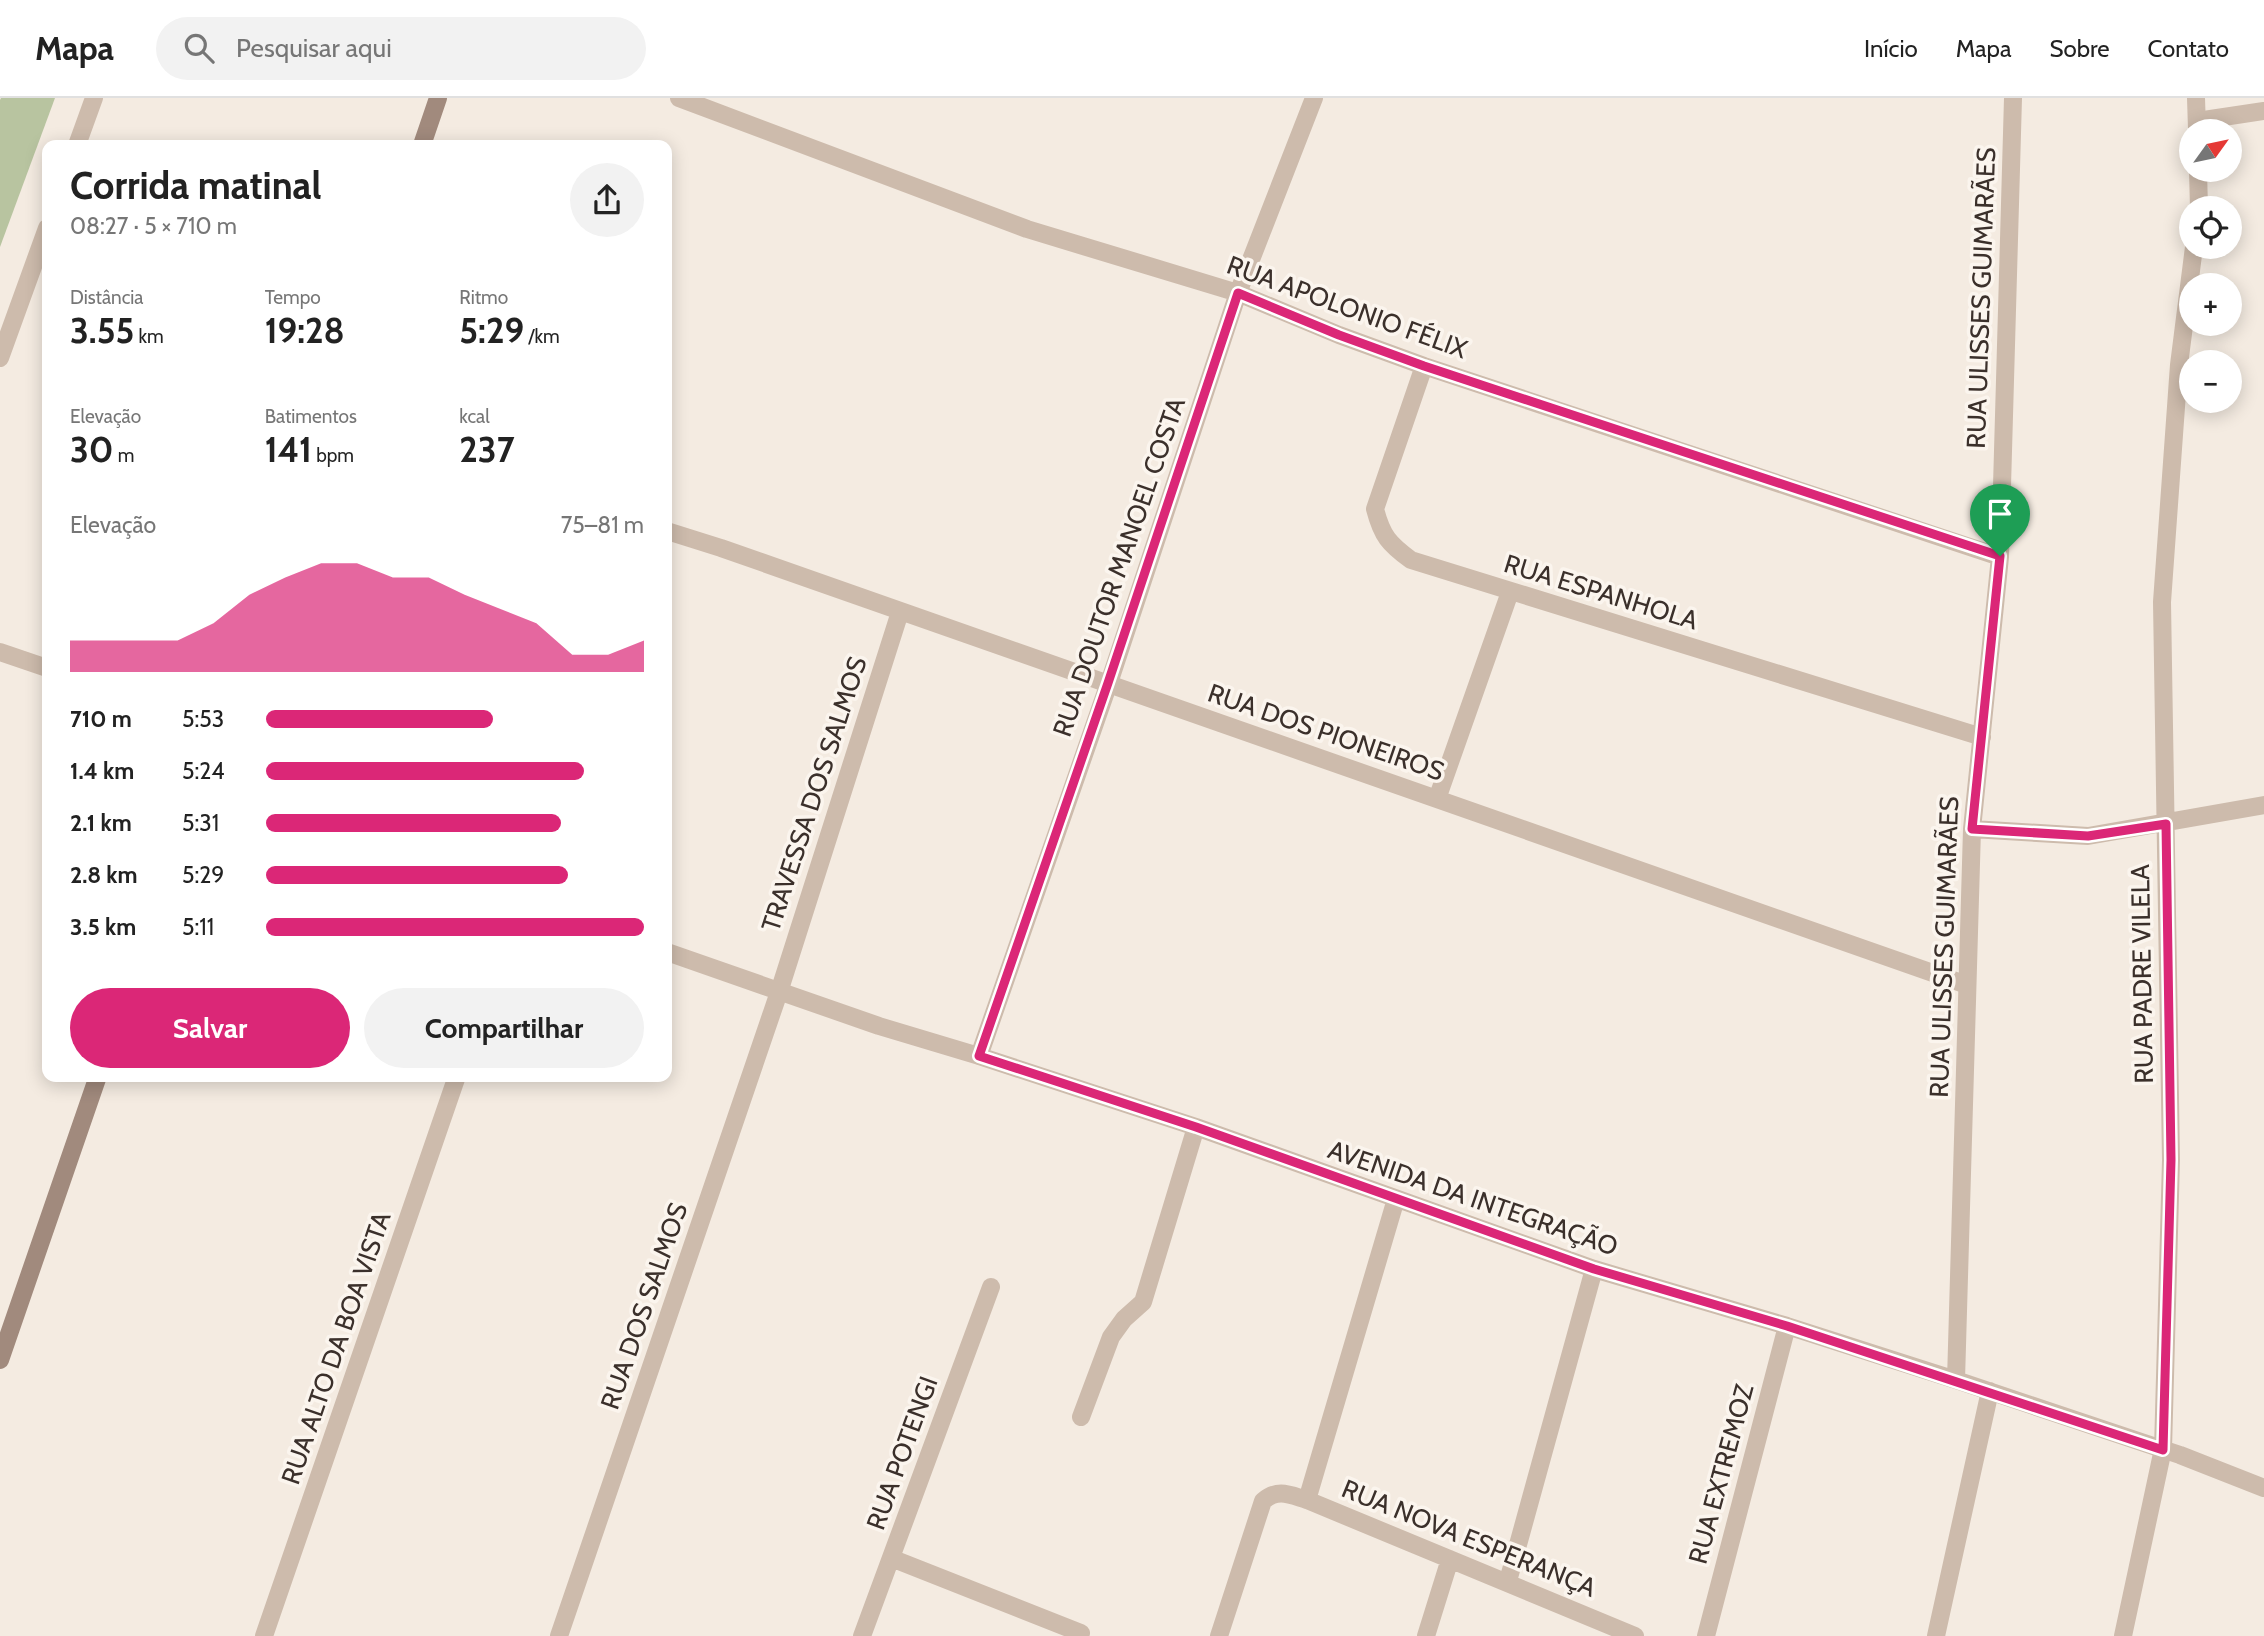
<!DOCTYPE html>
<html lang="pt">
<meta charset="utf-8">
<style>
:root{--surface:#fff;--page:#f2f2f2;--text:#222;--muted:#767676;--line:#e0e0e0;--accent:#db2777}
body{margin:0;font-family:Cabin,sans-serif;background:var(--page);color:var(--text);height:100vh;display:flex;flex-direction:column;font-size:26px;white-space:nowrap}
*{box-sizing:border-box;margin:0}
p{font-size:23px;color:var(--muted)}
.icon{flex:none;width:38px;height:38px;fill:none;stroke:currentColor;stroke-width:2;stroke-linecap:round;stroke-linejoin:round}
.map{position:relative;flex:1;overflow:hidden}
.details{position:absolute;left:42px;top:42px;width:630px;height:942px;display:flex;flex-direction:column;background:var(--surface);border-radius:14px;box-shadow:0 4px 18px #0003}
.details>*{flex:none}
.needle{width:46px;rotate:57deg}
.buttons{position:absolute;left:2179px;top:21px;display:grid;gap:14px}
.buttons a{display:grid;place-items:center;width:63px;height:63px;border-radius:50%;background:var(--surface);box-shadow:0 4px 18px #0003;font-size:35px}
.pin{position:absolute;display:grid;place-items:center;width:60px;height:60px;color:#fff;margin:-72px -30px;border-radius:50% 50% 50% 0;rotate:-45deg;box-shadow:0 0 7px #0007}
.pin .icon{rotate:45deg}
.round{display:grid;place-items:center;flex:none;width:74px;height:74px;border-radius:37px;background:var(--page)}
.headline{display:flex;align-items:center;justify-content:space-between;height:119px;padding:0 28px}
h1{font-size:38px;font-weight:800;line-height:52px}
.metrics{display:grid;grid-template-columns:repeat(3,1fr);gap:10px;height:119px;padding:7px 28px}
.metrics div{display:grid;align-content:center}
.metrics b{font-size:35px;font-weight:800}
.metrics small{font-size:19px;font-weight:400}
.metrics p{font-size:19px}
.chart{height:196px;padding:14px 28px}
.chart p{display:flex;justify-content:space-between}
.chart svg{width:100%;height:126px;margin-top:7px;fill:var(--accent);opacity:.7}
.action{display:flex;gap:14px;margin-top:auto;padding:14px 28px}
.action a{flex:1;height:80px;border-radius:42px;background:var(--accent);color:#fff;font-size:28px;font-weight:800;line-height:80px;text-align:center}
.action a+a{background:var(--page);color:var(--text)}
ul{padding:0 28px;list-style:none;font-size:23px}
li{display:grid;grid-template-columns:112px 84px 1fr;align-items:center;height:52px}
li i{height:18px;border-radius:9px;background:var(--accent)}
header{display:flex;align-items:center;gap:42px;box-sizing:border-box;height:98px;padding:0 35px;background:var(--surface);border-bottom:2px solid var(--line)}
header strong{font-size:33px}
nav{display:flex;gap:38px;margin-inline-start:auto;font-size:24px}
.search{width:490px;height:63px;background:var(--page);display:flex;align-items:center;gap:18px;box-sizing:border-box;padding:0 24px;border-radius:38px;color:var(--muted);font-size:26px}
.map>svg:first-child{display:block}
</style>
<header>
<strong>Mapa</strong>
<div class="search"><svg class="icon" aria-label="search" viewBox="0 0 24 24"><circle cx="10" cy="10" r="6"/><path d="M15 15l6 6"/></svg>Pesquisar aqui</div>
<nav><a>Início</a><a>Mapa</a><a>Sobre</a><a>Contato</a></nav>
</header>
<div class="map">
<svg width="2264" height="1538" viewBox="0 0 2264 1538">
<rect width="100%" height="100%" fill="#f4ebe1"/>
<path fill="#b8c4a0" d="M1,0H55L0,149V2Z"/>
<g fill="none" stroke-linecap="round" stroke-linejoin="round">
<path stroke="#cdbbac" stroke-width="18" d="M679,0L1027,131L1238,195L1339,237L1424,268L2000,459
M2196,0L2197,31
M2197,23L2264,13
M77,47L94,0
M2198,72L2199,110
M0,260L47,130
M1424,268L1375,411C1382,438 1389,446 1411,462L1982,639
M667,433L721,450L1967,887
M0,554L47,570
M1437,701L1510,494
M1972,731L2088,738L2264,707
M667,854L879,928L979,958L1196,1029L1594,1171L1787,1228L1956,1282L2180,1357L2264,1390
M979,958L1109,585L1238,195L1314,0
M1956,1282L1972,731L2000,459L2013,0
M1081,1319L1111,1239L1124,1221L1143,1204L1196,1029
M1307,1402L1396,1101
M891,1460L1081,1535
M1508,1483L1594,1171
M264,1538L457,978
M559,1538L779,894L900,514
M862,1538L991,1189
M1219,1538L1263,1403C1278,1390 1290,1397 1307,1402L1635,1538
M1426,1538L1450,1461
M1706,1538L1787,1228
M1936,1538L1990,1293
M2123,1538L2163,1351L2171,1062L2162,504L2179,267L2194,149"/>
<path stroke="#a18a7d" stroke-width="18" d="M422,47L438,0
M0,1262L98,978"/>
</g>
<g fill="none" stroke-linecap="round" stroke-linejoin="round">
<g stroke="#fff" stroke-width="14">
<path id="route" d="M1238,195L1339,237L1424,268L2000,458L1972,731L2088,738L2166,726L2171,1062L2163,1352L1787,1228L1594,1171L1196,1029L979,958L1108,585Z"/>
</g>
<use href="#route" stroke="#db2777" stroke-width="9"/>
</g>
<g text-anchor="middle" stroke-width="7" stroke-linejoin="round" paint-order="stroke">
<g font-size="26" fill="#3b302b" stroke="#fbf5ee">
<text transform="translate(1981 200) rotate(-88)" y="9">RUA ULISSES GUIMARÃES</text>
<text transform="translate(1347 209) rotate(20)" y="9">RUA APOLONIO FÉLIX</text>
<text transform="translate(1119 469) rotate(-71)" y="9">RUA DOUTOR MANOEL COSTA</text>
<text transform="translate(1601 494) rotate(17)" y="9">RUA ESPANHOLA</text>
<text transform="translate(1326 634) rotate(19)" y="9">RUA DOS PIONEIROS</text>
<text transform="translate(814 696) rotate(-72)" y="9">TRAVESSA DOS SALMOS</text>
<text transform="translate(1944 849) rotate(-88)" y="9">RUA ULISSES GUIMARÃES</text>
<text transform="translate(2142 876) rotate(-91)" y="9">RUA PADRE VILELA</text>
<text transform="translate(1473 1100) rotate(19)" y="9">AVENIDA DA INTEGRAÇÃO</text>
<text transform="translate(644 1208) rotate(-71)" y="9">RUA DOS SALMOS</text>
<text transform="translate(336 1250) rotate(-71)" y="9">RUA ALTO DA BOA VISTA</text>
<text transform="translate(902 1355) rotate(-70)" y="9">RUA POTENGI</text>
<text transform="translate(1721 1376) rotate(-75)" y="9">RUA EXTREMOZ</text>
<text transform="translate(1469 1440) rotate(22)" y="9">RUA NOVA ESPERANÇA</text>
</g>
</g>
</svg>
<div class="buttons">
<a><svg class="needle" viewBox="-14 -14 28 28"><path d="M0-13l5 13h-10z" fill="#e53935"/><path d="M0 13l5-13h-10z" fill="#767676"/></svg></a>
<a><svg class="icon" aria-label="locate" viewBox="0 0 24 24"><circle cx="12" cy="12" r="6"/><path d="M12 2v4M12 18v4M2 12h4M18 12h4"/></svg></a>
<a>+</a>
<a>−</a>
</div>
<div class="pin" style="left:2000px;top:458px;background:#1e9e55"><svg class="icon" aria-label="arrive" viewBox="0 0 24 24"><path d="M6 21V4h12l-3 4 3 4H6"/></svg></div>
<section class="details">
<div class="headline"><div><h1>Corrida matinal</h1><p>08:27 · 5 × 710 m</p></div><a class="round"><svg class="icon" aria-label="share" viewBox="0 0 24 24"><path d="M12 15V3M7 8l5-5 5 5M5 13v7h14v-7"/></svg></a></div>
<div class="metrics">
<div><p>Distância</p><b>3.55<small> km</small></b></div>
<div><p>Tempo</p><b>19:28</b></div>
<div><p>Ritmo</p><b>5:29<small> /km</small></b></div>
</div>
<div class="metrics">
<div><p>Elevação</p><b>30<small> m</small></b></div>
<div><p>Batimentos</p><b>141<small> bpm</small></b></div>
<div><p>kcal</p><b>237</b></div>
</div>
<div class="chart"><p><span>Elevação</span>75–81 m</p>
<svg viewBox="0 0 160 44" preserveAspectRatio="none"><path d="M0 44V33L10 33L20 33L30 33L40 27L50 17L60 11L70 6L80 6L90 11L100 11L110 17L120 22L130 27L140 38L150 38L160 33V44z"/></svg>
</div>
<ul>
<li><b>710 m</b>5:53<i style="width:60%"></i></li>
<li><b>1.4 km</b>5:24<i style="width:84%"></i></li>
<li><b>2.1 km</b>5:31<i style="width:78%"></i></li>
<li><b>2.8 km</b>5:29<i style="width:80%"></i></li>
<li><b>3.5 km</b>5:11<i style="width:100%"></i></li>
</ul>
<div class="action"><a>Salvar</a><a>Compartilhar</a></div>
</section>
</div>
